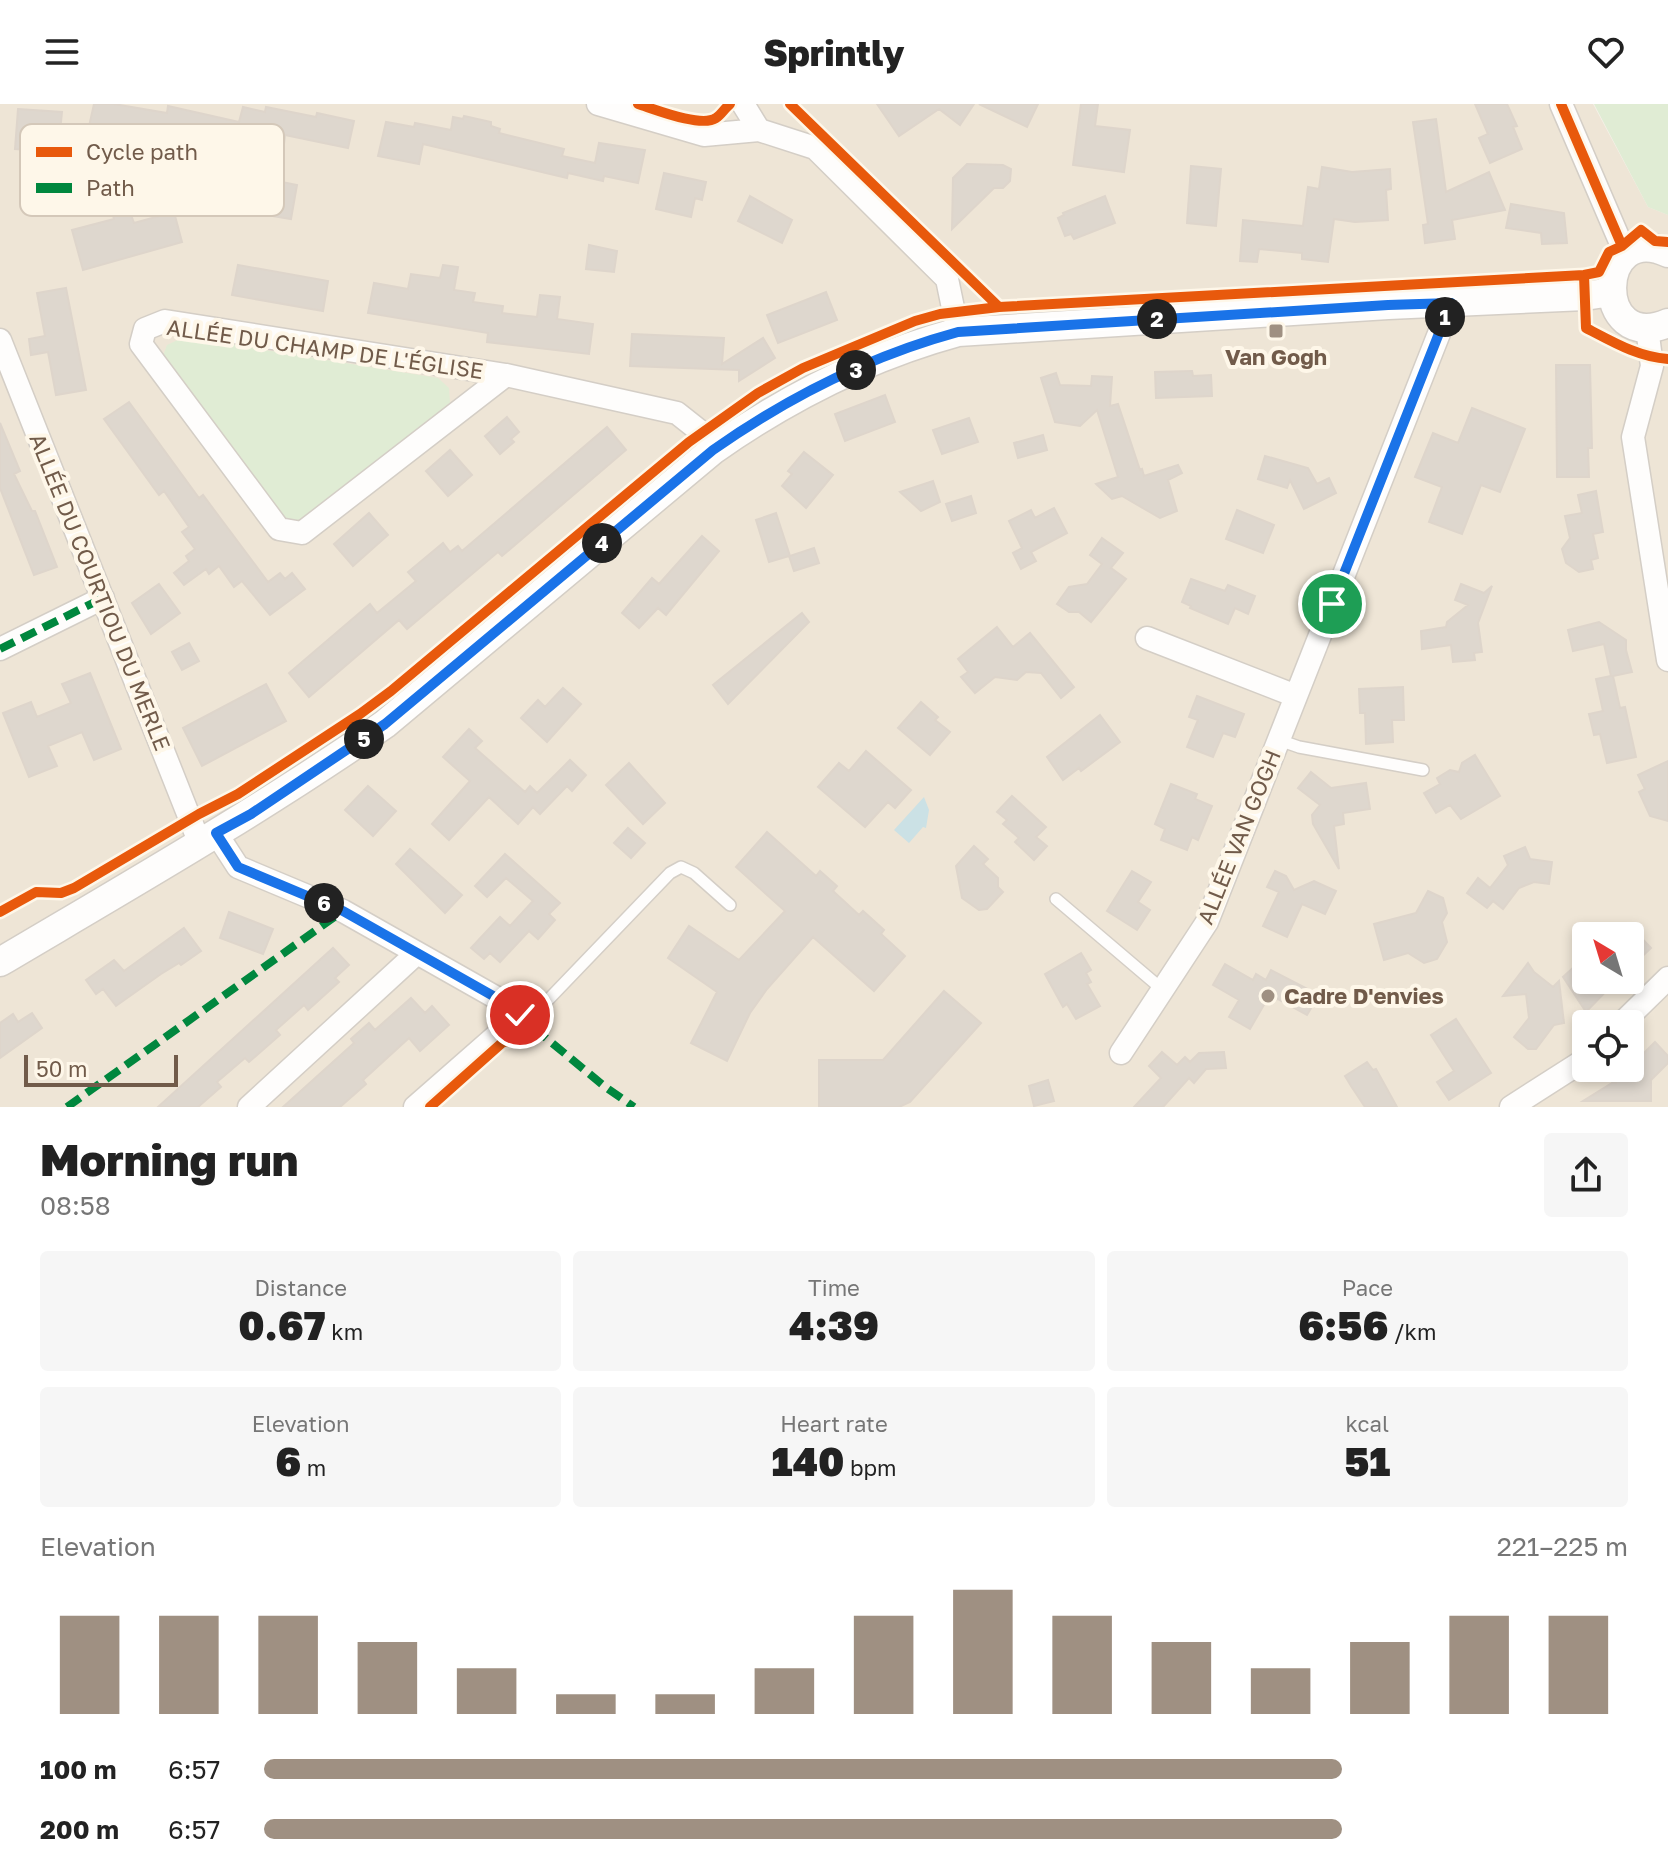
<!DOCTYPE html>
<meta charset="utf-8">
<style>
:root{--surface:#fff;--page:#f6f6f6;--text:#222;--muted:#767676;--accent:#9f9082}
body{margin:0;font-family:"Golos Text",sans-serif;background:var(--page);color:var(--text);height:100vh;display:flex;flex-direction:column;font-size:30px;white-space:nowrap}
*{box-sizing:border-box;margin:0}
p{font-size:26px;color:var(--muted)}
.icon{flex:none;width:44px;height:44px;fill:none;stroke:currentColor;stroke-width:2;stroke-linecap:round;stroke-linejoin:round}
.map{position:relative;height:1003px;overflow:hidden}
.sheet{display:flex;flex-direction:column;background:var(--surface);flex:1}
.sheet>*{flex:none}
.needle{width:52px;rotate:322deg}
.fabs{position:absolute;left:1572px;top:818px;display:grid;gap:16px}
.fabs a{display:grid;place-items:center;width:72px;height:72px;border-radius:8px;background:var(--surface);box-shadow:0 4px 12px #0003;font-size:40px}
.scale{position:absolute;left:24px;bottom:20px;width:154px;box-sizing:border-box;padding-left:8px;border:4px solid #715b4a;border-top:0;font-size:22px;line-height:28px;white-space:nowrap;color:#715b4a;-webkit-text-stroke:6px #fef7e9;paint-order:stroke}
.pin{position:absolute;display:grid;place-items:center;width:68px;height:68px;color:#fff;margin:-34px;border:4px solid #fff;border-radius:50%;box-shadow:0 2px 8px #0007}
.km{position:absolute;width:40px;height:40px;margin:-20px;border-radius:50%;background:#222;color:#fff;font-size:22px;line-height:40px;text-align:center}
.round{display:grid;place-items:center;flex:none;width:84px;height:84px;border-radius:8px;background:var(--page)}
.overview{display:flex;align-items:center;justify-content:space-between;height:136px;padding:0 40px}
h1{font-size:44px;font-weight:800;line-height:60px}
.figures{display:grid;grid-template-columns:repeat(3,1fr);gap:12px;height:136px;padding:8px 40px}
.figures div{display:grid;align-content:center;border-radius:8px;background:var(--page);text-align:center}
.figures b{font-size:40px;font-weight:800}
.figures small{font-size:22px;font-weight:400}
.figures p{font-size:22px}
.chart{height:224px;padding:16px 40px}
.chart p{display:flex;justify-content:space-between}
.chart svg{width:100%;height:144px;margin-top:8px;stroke:var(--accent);stroke-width:6}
ul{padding:0 40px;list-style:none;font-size:26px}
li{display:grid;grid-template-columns:128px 96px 1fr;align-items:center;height:60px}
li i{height:20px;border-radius:10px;background:var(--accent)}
header{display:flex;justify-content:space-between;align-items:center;height:104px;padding:0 40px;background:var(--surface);font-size:36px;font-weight:800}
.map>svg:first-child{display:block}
</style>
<header><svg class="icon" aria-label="menu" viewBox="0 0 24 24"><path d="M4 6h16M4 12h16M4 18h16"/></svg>Sprintly<svg class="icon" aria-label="heart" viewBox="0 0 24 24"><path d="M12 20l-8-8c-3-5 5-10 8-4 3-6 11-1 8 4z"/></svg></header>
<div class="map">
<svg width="1668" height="1003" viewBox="0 0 1668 1003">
<rect width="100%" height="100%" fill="#f5f1e9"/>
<path fill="#eee5d6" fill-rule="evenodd" d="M0,0H1593L1648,103L1668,111V1003H0ZM1586,832H1630V876H1586ZM1586,920H1630V964H1586Z"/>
<path fill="#e0ecd4" d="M1594,0H1668V111L1648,103Z
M184,233L438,274L449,284L450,299L307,415L292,418L279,412L162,254L167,241Z"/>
<path fill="#cbe1e5" d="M924,693L929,706L926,724L923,723L909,739L894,726Z"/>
<path fill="#ded7ce" stroke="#ded5cb" stroke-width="2" d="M94,0H114L167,9L168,2L239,18L243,3L265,8L266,3L316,13L317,9L354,17L348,44L285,31L284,40L255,34L253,44L138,22L136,31L120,28L119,33L88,27Z
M877,0H974L960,21L939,5L899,32Z
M979,0H1038L1027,23Z
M1081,0H1098L1095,22L1130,26L1124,68L1073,61Z
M1475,0H1507L1517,22L1513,23L1522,45L1490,59L1479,34L1488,30Z
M18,5L62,8L58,48L15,45Z
M464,12L491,18V22L500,25L499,29L564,45L562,52L595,59L599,39L645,46L638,79L604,72L603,77L568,69L567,74L423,40L419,60L378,52L386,18L414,23L415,19L451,26L453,13L463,15Z
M1436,15L1446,88L1489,68L1505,106L1452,116L1455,135L1425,139L1423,121L1428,120L1413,18Z
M967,60L1003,61L1011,65L1010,77L1003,84H994L952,125L953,74Z
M1191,62L1221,65L1216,122L1187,119Z
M1322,63L1352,68L1390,65L1391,85L1386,86L1388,116L1355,118L1334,115L1328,158L1302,155V149L1259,145L1257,158L1240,157L1243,116L1303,122L1308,83L1319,85Z
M664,69L706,78L702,96L695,94L691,113L656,105Z
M277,77L297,81L291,115L272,112Z
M122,86L134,119L174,108L182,138L83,166L72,126L114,115L107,91Z
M750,92L792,116L782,139L738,117Z
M1105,92L1115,119L1074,135L1071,130L1065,132L1058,114L1064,111L1063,109Z
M1511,100L1564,109L1567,139L1542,140L1541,129L1506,124Z
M589,141L617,147L614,168L586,165Z
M238,161L328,177L323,207L232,191Z
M443,161L458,163L454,186L475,189L473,198L503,202L502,209L537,213L540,191L560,193L557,215L593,220L589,250L487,238L488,229L368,209L374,179L408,185L411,170L440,174Z
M66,184L86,286L56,291L48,248L31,251L29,235L45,232L37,189Z
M826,188L837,216L778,239L767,211Z
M632,230L724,234L722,260L763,234L775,254L739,277V266L630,262Z
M1556,261H1590L1592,344H1588L1589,373H1557Z
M1192,267L1193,272L1211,271L1212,292L1156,294L1155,268Z
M1056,269L1060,281L1091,282L1092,272L1112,273L1110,302L1118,300L1140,366L1142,365L1144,372L1178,361L1182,369L1168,376L1177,407L1160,414L1122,392L1112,395L1096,380L1118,373L1097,306L1080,322L1055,318L1041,274Z
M885,291L895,318L845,337L835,310Z
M129,298L199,394L203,391L268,478L280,469L285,475L292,469L305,485L270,511L242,477L234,483L219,462L209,470L206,465L184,481L174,469L189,457L186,452L195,445L182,428L189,423L164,387L159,391L104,315Z
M1472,304L1525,325L1500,388L1481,381L1462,430L1429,418L1442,383L1415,373L1433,329L1458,339Z
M507,313L519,328L511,335L514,338L500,350L485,332Z
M969,314L978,338L942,350L933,326Z
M0,319L20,367L14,370L32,407H35L57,463L34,471L0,384Z
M607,323L626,346L502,452L498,448L407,525L399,516L309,593L289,569L370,500L377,509L416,477L408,468L443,439L450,448L458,442L462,447Z
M1043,331L1047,346L1018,354L1014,339Z
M450,346L472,371L448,392L426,367Z
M804,348L833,371L806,404L782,382L792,370L788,367Z
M1265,352L1308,364L1317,380L1329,374L1336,389L1304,405L1290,376L1287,384L1258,375Z
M933,377L940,398L921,407L900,388Z
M1596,387L1603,428L1593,430L1598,454L1591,456L1593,465L1579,468L1566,459L1562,445L1570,434L1565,412L1582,409L1578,391Z
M971,392L976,409L952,417L946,400Z
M1054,404L1067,429L1031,448L1036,457L1021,465L1013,449L1022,444L1009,417L1031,406L1035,414Z
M1237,406L1274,421L1263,449L1226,435Z
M369,409L388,431L353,462L334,440Z
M776,409L790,452L814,444L819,459L794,467L789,452L769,458L756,416Z
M702,432L719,447L666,511L658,504L639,524L622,509L652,474L659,480Z
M1102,434L1123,449L1111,464L1126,475L1091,518L1079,508H1069L1057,500L1069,483L1087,480L1102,460L1090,451Z
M1191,475L1225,487L1228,481L1255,492L1248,510L1235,504L1228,520L1190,504L1191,502L1182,498Z
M159,480L180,509L151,530L132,499Z
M1461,480L1484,489L1492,482L1478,519L1482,548L1474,549L1475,556L1453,558L1451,541L1422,545L1421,527L1446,523L1447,518L1468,501L1455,496Z
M802,509L809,518L728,600L713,581Z
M1599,518L1626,536V546L1632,568L1613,572L1620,604L1625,603L1636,653L1607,659L1600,630L1594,631L1589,610L1603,607L1596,575L1611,572L1604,540L1573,547L1568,526Z
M997,523L1013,543L1030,529L1074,583L1061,594L1041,569L1026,568L1017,576L995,573L975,589L961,573L968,568L958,555Z
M189,539L199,557L182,566L172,548Z
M90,569L121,645L94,656L82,628L48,642L57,662L29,673L3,609L31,598L37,613L71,599L62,580Z
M266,580L286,617L202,662L183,624Z
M1403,583L1404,616H1392L1393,638L1366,640L1365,609H1360L1359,585Z
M563,584L581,600L547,638L521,614L538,596L545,603Z
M1197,592L1244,610L1235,633L1223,629L1213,653L1187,643L1198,616L1189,613Z
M921,598L938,613L935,616L950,628L930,651L898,624Z
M1100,611L1120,638L1081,667L1079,664L1063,676L1047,653Z
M469,625L482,637L475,644L525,688L530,682L537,689L570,656L586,671L572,687L567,682L540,710L533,703L518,720L489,693L449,736L432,720L470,677L443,653Z
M866,647L911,686L895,704L888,698L865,723L818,683L839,659L849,667Z
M1475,651L1500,692L1461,715L1450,701L1436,709L1424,689L1440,680L1437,674L1450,666L1459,668L1462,659Z
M1668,657V717L1650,712L1639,688L1645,685L1638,671Z
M629,659L665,699L643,720L606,681Z
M1311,668L1331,684L1366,679L1370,705L1343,709L1344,720L1334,722L1339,765L1313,720L1312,711L1320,701L1298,684Z
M1171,680L1197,690L1195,695L1212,702L1198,736L1192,733L1187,746L1161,736L1165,725L1155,720Z
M368,682L396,707L373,732L345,706Z
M1012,692L1046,723L1036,733L1047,742L1034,756L1015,738L1019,734L1003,720L1007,716L997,708Z
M628,724L645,739L631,754L614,739Z
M767,728L816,772L820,767L837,782L833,787L859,811L863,807L884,826L881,830L905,852L874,887L813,833L767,885L750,909L727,957L691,939L717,888L668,854L689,822L739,856L785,807L736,763Z
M974,742L988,755L983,760L998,774V783L1003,788L987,805L979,806L962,794L956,762Z
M1525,743L1530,755L1552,758L1549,780L1534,778L1519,784L1503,805L1493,797L1487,804L1467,789L1478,774L1490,784L1508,761L1504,752Z
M410,745L462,791L445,809L396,760Z
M505,750L560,799L549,810L555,816L538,835L529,827L500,858L490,849L484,855L471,844L500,813L510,822L533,797L506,774L487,793L475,782Z
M1132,767L1151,778L1138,798L1150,806L1137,826L1107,807Z
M1275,767L1286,772L1294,786L1314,777L1336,787L1325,810L1302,800L1287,833L1263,822L1279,788L1267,783Z
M1428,787L1443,794L1447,809L1442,818L1447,838L1437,855L1424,859L1408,849L1384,856L1374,820L1416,809Z
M229,808L273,825L263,850L220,834Z
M1630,822L1651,844L1630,864Z
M184,824L201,847L181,861L179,859L161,870L116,902L103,885L96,890L86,876L114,856L124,867Z
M333,844L349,861L335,874L339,878L308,906L304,901L276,926L280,931L249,958L245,954L217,978L221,983L198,1003H158Z
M1081,849L1091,866L1086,869L1091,878L1087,880L1100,902L1076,915L1067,900L1063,903L1045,870Z
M1586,852V876H1617L1586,908L1563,873Z
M1528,859L1534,868L1553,883L1559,877L1564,919L1554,921L1536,945H1528L1514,933L1529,914L1526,890L1503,892Z
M1225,860L1253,876L1256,870L1266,876L1271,866L1319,891L1307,911L1278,895L1265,899L1250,925L1229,913L1239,896L1213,881Z
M944,887L981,919L910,998L899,1003H819V956H883Z
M411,894L425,909L432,902L449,921L420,947L409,934L363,976L366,980L340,1003H283L354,939L351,935L369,919L375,926Z
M32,909L42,924L0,954V919L13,910L18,918Z
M1456,915L1491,969L1449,996L1437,978L1454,967L1431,931Z
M1655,938L1668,952V959L1651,976V997H1583L1612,979H1616V974H1628L1629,964Z
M1162,948L1177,961L1185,953L1190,958L1199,949L1224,948L1226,964L1206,965L1194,979L1189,974L1163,1003H1134L1161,974L1149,962Z
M1367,958L1373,966L1376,965L1397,1003H1365L1351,982L1345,972Z
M1048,976L1054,997L1034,1002L1029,982Z"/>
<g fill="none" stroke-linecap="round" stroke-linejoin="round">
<g stroke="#d4cec6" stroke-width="14">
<path id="service" d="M1279,636L1299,643L1423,666
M1056,795L1163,886
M520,911L547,897L670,769L681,763L694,769L730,801"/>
</g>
<g stroke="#d4cec6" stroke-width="25">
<path id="minor" d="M598,0L704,31L759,26L815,44L947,175L958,228
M743,0L759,26
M1561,0L1622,142L1629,150
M1647,224L1652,262L1633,333L1668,556
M0,236L200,740
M506,271L302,429L279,425L141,240L145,225L165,217L506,271L677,309L701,328L713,346
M1147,534L1296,592
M0,545L103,494
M216,729L238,763L343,807L495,893L520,911L415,1003
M1621,920L1668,874
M1121,949L1207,818L1451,199
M249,1003L417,849
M1511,1003L1586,955"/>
</g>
<g stroke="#d4cec6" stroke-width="31">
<path id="tertiary" d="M1668,149C1595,115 1592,251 1668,219
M0,858C130,781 261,706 385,620L713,346C787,294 870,252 958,228L1388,201L1585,192L1611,188"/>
</g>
<use href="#service" stroke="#fefdfc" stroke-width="11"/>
<use href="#minor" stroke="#fefdfc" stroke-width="22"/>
<use href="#tertiary" stroke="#fefdfc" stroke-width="28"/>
<path stroke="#00873e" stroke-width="8" stroke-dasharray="16 8" stroke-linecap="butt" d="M0,545L103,494
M534,924L604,982L634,1003
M67,1003L343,807"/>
<g stroke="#fef7e9" stroke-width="15">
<path id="cycleway" d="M638,0C654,5 701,24 716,14C721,11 725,4 730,0
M790,0L999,203
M1561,0L1622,142
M1584,171L1586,224C1613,238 1638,253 1668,255
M259,772L343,807L495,893L520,911
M0,808L36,788L61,789L74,784L199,710L238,690L360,610L391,587L689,338L758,289L803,264L915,217L940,210L999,203L1584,171L1599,168L1609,148L1622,142L1641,126L1655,137L1668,138
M430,1003L503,938L526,936L537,927"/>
</g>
<use href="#cycleway" stroke="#e8590c" stroke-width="10"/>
</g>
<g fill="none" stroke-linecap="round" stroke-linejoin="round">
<g stroke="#fff" stroke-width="16">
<path id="route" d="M520,911L495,893L343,807L238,763L216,729L251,710L385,620L713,346C787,294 870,252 958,228L1388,201L1451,199L1332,500"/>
</g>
<use href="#route" stroke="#1a73e8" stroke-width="10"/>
</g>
<g fill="#9f9082" stroke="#fef7e9" stroke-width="3">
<rect x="1268" y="219" width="16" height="16" rx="4"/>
<circle cx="1268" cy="892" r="8"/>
</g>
<g text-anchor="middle" stroke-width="8" stroke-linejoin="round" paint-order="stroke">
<g font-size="22" fill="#715b4a" stroke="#fef7e9">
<text transform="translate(325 245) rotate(8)" y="8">ALLÉE DU CHAMP DE L'ÉGLISE</text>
<text transform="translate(100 488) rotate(68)" y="8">ALLÉE DU COURTIOU DU MERLE</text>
<text transform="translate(1239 733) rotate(-68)" y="8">ALLÉE VAN GOGH</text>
</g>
<g font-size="22" font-weight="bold" fill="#715b4a" stroke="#fef7e9">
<text x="1276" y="261">Van Gogh</text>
<text x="1284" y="900" text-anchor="start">Cadre D'envies</text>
</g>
</g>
<rect x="20" y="20" width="264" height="92" rx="12" fill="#fef7e9" stroke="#d4c8b9" stroke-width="2"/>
<rect x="36" y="43" width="36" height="10" fill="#e8590c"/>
<rect x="36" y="79" width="36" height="10" fill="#00873e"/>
<g font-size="22" fill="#715b4a">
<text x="86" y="56">Cycle path</text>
<text x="86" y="92">Path</text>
</g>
</svg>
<div class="fabs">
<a><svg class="needle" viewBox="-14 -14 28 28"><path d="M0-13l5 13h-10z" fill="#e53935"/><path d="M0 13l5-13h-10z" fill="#767676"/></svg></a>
<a><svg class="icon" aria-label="locate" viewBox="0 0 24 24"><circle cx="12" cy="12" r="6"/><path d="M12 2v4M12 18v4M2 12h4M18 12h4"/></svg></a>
</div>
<div class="scale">50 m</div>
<div class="pin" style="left:1332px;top:500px;background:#1e9e55"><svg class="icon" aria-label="arrive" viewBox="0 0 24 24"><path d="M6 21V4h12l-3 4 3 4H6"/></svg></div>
<div class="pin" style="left:520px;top:911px;background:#d93025"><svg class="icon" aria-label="check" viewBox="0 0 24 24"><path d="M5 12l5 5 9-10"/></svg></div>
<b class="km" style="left:1445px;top:213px">1</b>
<b class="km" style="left:1157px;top:215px">2</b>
<b class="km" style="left:856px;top:266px">3</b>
<b class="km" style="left:602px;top:439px">4</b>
<b class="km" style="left:364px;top:635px">5</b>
<b class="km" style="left:324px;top:799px">6</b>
</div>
<section class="sheet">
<div class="overview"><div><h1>Morning run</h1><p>08:58</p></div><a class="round"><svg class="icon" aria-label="share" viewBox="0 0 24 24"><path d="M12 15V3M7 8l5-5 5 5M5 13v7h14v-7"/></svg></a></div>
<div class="figures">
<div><p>Distance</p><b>0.67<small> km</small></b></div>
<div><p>Time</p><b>4:39</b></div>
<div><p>Pace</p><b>6:56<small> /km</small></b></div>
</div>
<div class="figures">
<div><p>Elevation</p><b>6<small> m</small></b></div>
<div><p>Heart rate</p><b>140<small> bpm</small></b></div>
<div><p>kcal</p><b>51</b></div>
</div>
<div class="chart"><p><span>Elevation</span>221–225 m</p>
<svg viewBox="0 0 160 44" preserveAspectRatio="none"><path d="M5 44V14M15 44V14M25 44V14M35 44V22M45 44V30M55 44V38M65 44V38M75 44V30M85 44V14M95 44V6M105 44V14M115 44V22M125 44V30M135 44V22M145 44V14M155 44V14"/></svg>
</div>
<ul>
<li><b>100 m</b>6:57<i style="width:79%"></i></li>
<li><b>200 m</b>6:57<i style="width:79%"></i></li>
</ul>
</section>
